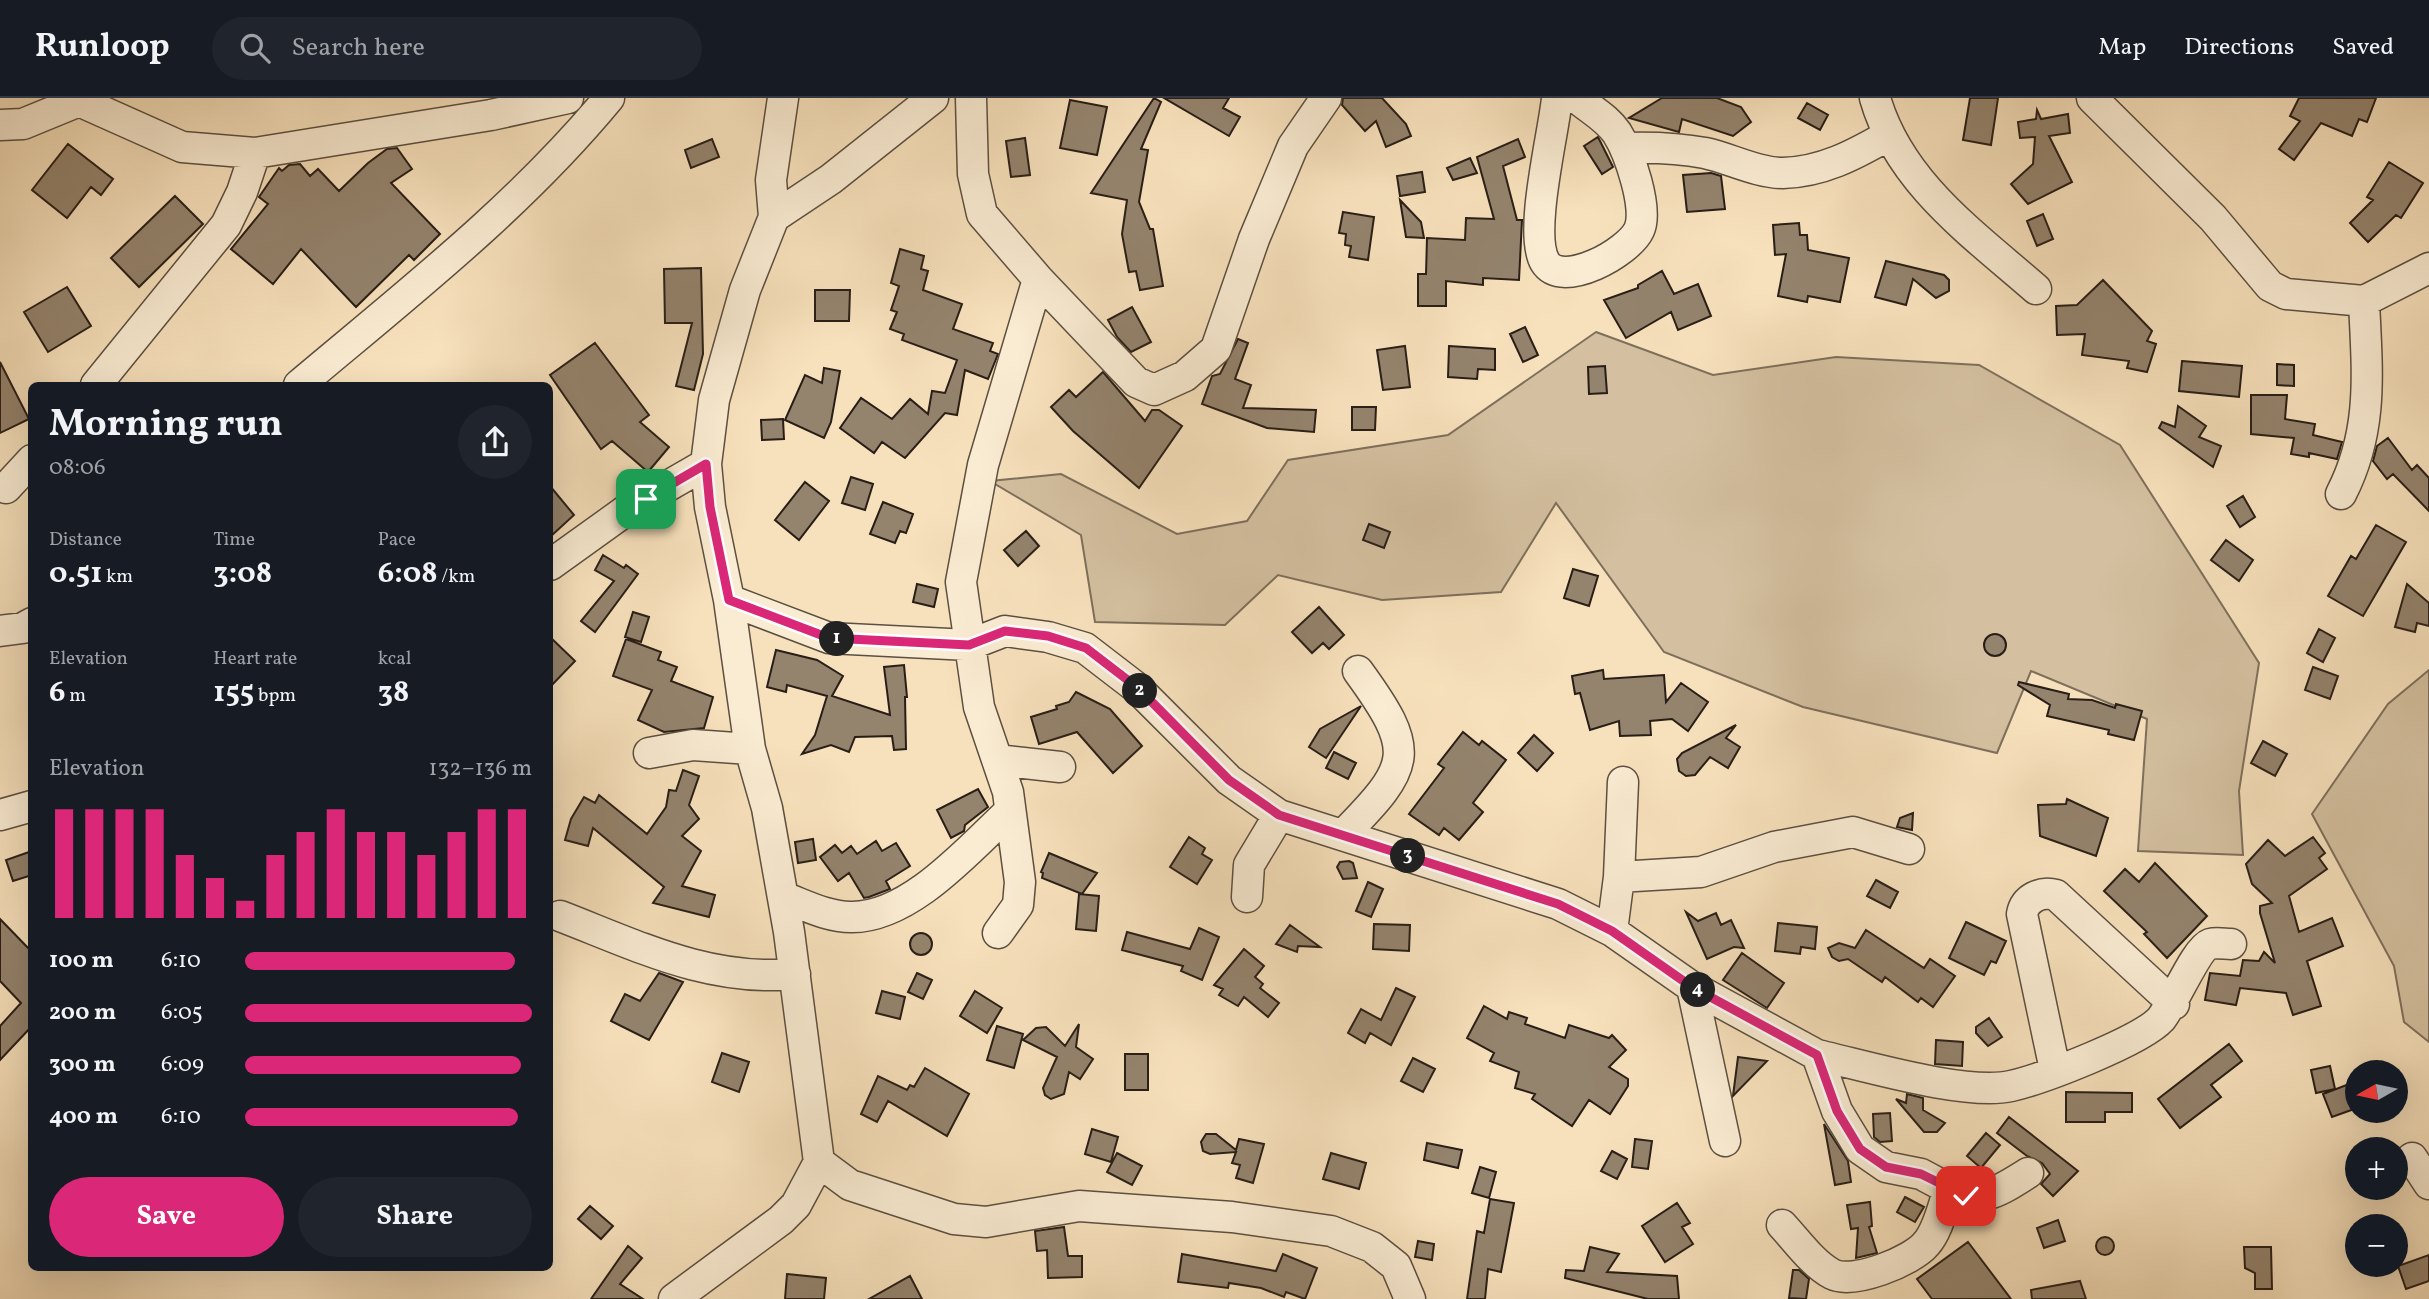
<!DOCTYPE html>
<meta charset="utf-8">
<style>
:root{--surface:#171b24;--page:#20242c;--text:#f1f3f6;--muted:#9ea1a6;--line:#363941;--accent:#db2777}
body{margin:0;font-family:Vollkorn,serif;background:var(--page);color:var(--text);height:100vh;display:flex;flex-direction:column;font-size:26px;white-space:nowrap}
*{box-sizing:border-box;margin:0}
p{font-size:23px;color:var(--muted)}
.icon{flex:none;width:38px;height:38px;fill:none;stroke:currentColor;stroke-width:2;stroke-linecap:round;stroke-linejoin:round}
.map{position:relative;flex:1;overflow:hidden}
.panel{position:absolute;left:28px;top:284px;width:525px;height:889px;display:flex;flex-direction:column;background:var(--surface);border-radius:10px;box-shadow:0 7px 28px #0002}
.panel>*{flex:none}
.needle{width:46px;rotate:261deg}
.fabs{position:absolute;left:2345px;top:962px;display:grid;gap:14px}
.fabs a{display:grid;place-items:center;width:63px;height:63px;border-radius:50%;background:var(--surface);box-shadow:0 7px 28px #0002;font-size:35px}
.pin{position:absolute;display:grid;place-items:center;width:60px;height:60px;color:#fff;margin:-30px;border-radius:14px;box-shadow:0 4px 10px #0006}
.km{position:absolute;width:35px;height:35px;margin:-18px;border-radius:50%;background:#222;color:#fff;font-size:19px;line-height:35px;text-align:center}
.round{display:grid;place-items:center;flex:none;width:74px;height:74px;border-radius:37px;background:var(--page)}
.headline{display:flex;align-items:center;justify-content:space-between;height:119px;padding:0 21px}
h1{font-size:38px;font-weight:700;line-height:52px}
.figures{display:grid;grid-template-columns:repeat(3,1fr);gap:10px;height:119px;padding:7px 21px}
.figures div{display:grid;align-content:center}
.figures b{font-size:30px;font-weight:700}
.figures small{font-size:19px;font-weight:400}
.figures p{font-size:19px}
.chart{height:196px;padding:14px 21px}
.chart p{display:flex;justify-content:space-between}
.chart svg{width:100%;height:126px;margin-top:7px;stroke:var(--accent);stroke-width:6}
.cta{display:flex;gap:14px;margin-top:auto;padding:14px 21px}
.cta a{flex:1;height:80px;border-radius:42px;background:var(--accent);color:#fff;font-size:28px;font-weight:700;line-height:80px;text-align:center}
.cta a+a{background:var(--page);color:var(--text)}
ul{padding:0 21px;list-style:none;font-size:23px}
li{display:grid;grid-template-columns:112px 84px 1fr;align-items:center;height:52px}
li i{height:18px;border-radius:9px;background:var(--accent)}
header{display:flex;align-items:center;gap:42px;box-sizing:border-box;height:98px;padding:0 35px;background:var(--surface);border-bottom:2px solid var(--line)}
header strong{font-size:33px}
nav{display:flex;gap:38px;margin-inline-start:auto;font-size:24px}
.search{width:490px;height:63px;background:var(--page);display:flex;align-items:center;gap:18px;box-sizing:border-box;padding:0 24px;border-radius:38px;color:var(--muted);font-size:26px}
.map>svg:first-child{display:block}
</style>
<header>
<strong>Runloop</strong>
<div class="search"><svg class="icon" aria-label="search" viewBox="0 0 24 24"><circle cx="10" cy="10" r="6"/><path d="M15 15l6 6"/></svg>Search here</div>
<nav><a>Map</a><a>Directions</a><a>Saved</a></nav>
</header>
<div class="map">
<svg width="2429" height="1201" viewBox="0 0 2429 1201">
<rect width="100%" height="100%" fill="#f7e1bc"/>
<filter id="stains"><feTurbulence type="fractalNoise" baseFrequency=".00286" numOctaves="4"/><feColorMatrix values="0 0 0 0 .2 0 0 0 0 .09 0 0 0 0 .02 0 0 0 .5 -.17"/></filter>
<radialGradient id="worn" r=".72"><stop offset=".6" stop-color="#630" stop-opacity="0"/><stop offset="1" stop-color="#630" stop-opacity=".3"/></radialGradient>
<path fill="#d4c0a0" stroke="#7e6f5c" stroke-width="2" d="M1596,234L1713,277L1836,259L1979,267L2120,347L2259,565L2239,693L2243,757L2138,753L2147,621L2031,573L1997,655L1803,609L1664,554L1556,405L1501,494L1382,502L1278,477L1225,527L1095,524L1081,437L990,383L1061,376L1177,436L1247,423L1288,362L1448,337Z
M2429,572V944L2404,924L2394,868L2312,716L2388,606Z"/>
<path fill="#94836d" stroke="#291e17" stroke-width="2" d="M1154,0L1161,4L1141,51L1148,52L1139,104L1150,131H1153L1163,188L1140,192L1136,173L1129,174L1122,136L1127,102L1091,95Z
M1164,0H1229L1223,10L1240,19L1229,38Z
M1343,0H1382L1406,26L1411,38L1386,49L1376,23L1365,33L1342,7Z
M1662,0H1717L1741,9L1751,24L1733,38L1682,21L1679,34L1629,20Z
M1970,0H1998L1991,47L1963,42Z
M2299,0H2376L2367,24L2359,21L2352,38L2321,25L2294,62L2279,51L2300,23L2290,18Z
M1070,2L1107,9L1097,57L1060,50Z
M1807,5L1828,17L1820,32L1798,20Z
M2037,12L2041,21L2068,16L2070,35L2049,38L2072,84L2028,106L2011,86L2033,66L2035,39L2020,40L2018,24L2036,21Z
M1598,39L1613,69L1602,76L1584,48Z
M1025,40L1030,77L1011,79L1006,43Z
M712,41L719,59L691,70L685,52Z
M1518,41L1525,59L1503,68L1517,122H1522L1519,182L1483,180V187L1446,183V208H1418V176H1426L1427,140L1465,142L1466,120L1494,121L1477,59Z
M68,46L113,81L101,97L91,89L67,120L32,92Z
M397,50L412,71L391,85L440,136L414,162L409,157L356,209L301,151L273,186L231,151L268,106L259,99L279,70L282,73L289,67L300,66L310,78L318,71L339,93L368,65L387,51Z
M1470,60L1477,75L1453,82L1447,70Z
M2389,64L2423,85L2401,120L2396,117L2368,144L2350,125L2373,102L2367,99Z
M1422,74L1425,94L1400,98L1397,78Z
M1711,75L1721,78L1725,111L1687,114L1683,77Z
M175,98L203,126L139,189L111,160Z
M1400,102L1421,124L1424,140L1406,139Z
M1343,114L1374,119L1368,162L1349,159L1351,148L1345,147L1346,136L1339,135Z
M2043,116L2053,141L2037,148L2027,123Z
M1799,125L1800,137H1807L1808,152L1849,160L1840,204L1808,198L1807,204L1778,198L1786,156L1775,157L1773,127Z
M900,151L924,158L921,171L928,173L923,192L962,206L953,231L993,245L990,253L998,256L988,281L965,272L957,317L945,315L905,360L882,344L874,355L840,330L861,300L892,321L910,301L928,316L932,293L945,295L957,262L902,242L904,236L890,231L897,214L891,212L899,188L891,185Z
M1886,163L1944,177L1949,182V193L1936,200L1913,181L1906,207L1875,199Z
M701,170L703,256L694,292L676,288L692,225H665L664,171Z
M1662,173L1674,196L1698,186L1711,218L1678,232L1671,214L1626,240L1604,202L1638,190V187Z
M2103,182L2152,233L2147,243L2156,246L2147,274L2127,270L2129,263L2082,257L2085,236L2057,237L2056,208L2077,207Z
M67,189L91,228L48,254L24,214Z
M815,192H850L849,223H815Z
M1132,209L1151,244L1131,254L1117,239L1108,222Z
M1525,229L1538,257L1523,264L1510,236Z
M1238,241L1248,245L1235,281L1251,287L1243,310L1316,312L1314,334L1267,330L1202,306L1212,278L1220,276Z
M595,245L649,317L640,324L669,349L648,374L612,343L601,351L550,277Z
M1405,248L1410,289L1383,292L1377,252Z
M1449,248L1495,251V272L1478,271L1477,281L1448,279Z
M2182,263L2242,268L2239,299L2179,293Z
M0,264L29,321L0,335Z
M2277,266L2294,267V288L2277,287Z
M1605,268L1607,295L1589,296L1588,269Z
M824,270L840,273L831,324L824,340L785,322L805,277L822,285Z
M1103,274L1145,323L1152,312H1159L1182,328L1139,390L1073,333L1051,309L1069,292L1076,299Z
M2251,297H2287L2285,321L2315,326L2313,337L2342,344L2337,361L2309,355V359L2291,356L2294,340L2251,336Z
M2178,308L2206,328L2199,339L2221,348L2213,369L2159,330L2162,324L2175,329Z
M1352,309H1376L1375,332H1352Z
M783,321L784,341L762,342L761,322Z
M2388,340L2412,372L2417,367L2429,380V413L2393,376L2387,381L2373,363L2377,348Z
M851,379L873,386L865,412L842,405Z
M805,384L829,403L799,442L775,422Z
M550,388L574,417L550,439Z
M2243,398L2255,419L2240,429L2227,408Z
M883,404L913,416L906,435L900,433L895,445L870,436Z
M1369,426L1390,434L1384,450L1363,442Z
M2376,427L2406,444L2363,518L2328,498L2351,458L2356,461Z
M1026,433L1039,448L1018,468L1004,452Z
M2226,442L2253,462L2239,483L2211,462Z
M603,457L624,470L626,467L638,476L595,534L581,523L614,483L595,472Z
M1573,471L1598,478L1589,508L1564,500Z
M917,486L938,491L934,509L913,504Z
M2407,486L2429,505V528L2417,525L2415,534L2395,529Z
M1319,509L1344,537L1329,551L1323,545L1312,555L1292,534Z
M633,514L649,519L641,544L625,539Z
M2319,531L2335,540L2323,564L2307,555Z
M1984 547a11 11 0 1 1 22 0a11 11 0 1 1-22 0Z
M550,539L575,563L550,589Z
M626,541L661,554L658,562L677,569L671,583L713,599L704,630L664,634L638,622L652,592L613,578Z
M776,552L817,562L843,578L832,598L890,617L884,569L904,567L907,599H905L906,651L894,652L892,638L855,639L849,654L831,647L802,656L815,637L827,598L787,587L786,594L767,589Z
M2313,569L2338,578L2330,601L2305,592Z
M1603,572L1604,581L1664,577L1666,604L1681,585L1708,604L1688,633L1672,621L1650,623L1651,637L1620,638L1619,623L1590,632L1580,595L1575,596L1572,578Z
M2019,584L2069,596L2068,601L2092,602L2115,610L2116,606L2142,613L2134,642L2108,636L2109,632L2047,618L2050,607L2018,587Z
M1076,594L1110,611L1142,648L1113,675L1077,634L1039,646L1031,619L1057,611L1056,608L1069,604Z
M1361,608L1326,660L1309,649L1320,631Z
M1736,627L1726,640L1740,649L1728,670L1710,659L1695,677L1686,678L1679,673L1677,661L1682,655Z
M1463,634L1479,647L1482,643L1506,662L1473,705L1483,714L1459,742L1444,730L1439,737L1409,716L1444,670L1438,666Z
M1534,637L1553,655L1537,673L1518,655Z
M2263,643L2287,656L2275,678L2251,665Z
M1334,654L1356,665L1348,681L1326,670Z
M683,672L699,678L689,707L699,721L682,738L701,753L682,788L715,797L709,819L653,805L664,789L593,730L588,748L565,742L571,721L584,699L595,705L599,697L647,736L666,709L669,692L676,693Z
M978,691L988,709L965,727L964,733L951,740L937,712Z
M2067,701L2108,720L2096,758L2040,738L2038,707L2066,706Z
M1913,715L1912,732L1897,729L1900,720Z
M1189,739L1205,750L1202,756L1212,762L1197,786L1170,769Z
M2313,739L2325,755L2319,760L2327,771L2289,798L2299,834L2332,820L2343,848L2307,863L2321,908L2293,917L2286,895L2240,890L2236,907L2205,902L2210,875L2240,878L2243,862L2259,863L2264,854L2275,865L2260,815V808L2272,805L2252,786L2246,766L2268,742L2285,758Z
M813,741L816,762L798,765L795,744Z
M876,743L882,753L896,745L910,768L886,783L890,791L869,799L864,800L849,775L838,783L820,759L835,747L842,755L851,748L857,756Z
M32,753V777L13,783L6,762Z
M1049,755L1097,775L1082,796L1042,780L1043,775L1041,774Z
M1349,763L1353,765L1357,780L1343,781L1337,769L1340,764Z
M2155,765L2207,818L2167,860L2144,836L2147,834L2104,793L2125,771L2139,784Z
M1876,782L1898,794L1890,810L1867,798Z
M1368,784L1383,791L1371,819L1356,813Z
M1079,796L1099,798L1096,833L1076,831Z
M1686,814L1698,823L1716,815L1721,827L1731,822L1744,850L1734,849L1707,861Z
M0,821L32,854V928L0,962V928L21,905L0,883Z
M1966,824L2006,843L1996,865L1991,863L1984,877L1949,860Z
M1778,825L1817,829L1815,851L1801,849L1800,856L1775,853Z
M1374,826L1410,827L1409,853L1373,851Z
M1290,827L1320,849L1298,848L1297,854L1276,846Z
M1199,830L1219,839L1202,882L1181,873L1183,868L1122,852L1127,834L1190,851Z
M1866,832L1924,870L1930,861L1955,878L1933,909L1921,900L1918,904L1885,879L1882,884L1848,861L1839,863L1832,859L1828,850L1839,845L1855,850Z
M910 846a11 11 0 1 1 22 0a11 11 0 1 1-22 0Z
M1244,851L1264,868L1255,879L1263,886L1260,890L1279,905L1268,919L1244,899L1238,908L1219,897L1223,891L1214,887Z
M1742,855L1784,885L1767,910L1723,882Z
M659,875L683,884L649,942L611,923L625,896L640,903Z
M917,875L932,882L923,901L908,894Z
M1396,890L1415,899L1391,947L1370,935L1365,945L1348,935L1361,911L1381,922Z
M882,893L905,899L900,921L876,915Z
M975,893L1002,910L987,935L960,918Z
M1484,908L1507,921L1509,914L1527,920L1525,926L1565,940L1569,927L1609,940L1612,937L1626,952L1609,969L1628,981V988L1610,1016L1589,1002L1572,1028L1532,1001L1535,996L1515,990L1519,974L1490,963L1494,955L1467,940Z
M1989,920L2002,939L1988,948L1976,935V929Z
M1079,926L1076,949L1093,961L1080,981L1069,974L1064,996L1051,1001L1045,997L1043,990L1057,959L1023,942L1036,930L1046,929L1065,948Z
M997,928L1023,936L1014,970L987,962Z
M1936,942L1963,944L1962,968L1935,966Z
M2229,946L2242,963L2211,987L2221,999L2180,1030L2158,1001Z
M722,955L749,964L739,994L712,984Z
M1125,956H1148V992H1125Z
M1738,959L1767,963L1733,998Z
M1413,960L1435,971L1423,994L1401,983Z
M2330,968L2335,991L2316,995L2311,972Z
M925,970L969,996L947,1038L888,1003L877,1024L861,1016L878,978L907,992L910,987L914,989Z
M2357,983V1010L2332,1019L2323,996Z
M2066,994L2132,995V1014H2105V1024H2066Z
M1907,996L1923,1000V1012L1945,1025L1937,1034H1924L1896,1001L1906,1005Z
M1890,1015L1892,1043L1880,1044L1874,1039L1873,1016Z
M2009,1019L2078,1073L2053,1098L2041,1086L2050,1076L2042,1065L2027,1058L1997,1035Z
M1824,1026L1848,1063L1851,1084L1835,1087Z
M1092,1031L1118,1039L1111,1064L1085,1056Z
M1986,1035L2000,1047L1981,1070L1967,1058Z
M1206,1036H1216L1236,1052L1239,1041L1264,1046L1253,1085L1236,1080L1240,1067L1232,1065L1236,1054L1210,1056L1203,1053L1201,1044Z
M1635,1041L1652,1043L1648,1071L1632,1069Z
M1427,1045L1462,1052L1458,1070L1424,1062Z
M1612,1053L1627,1061L1617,1081L1601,1073Z
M1117,1055L1142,1068L1132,1087L1107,1074Z
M1331,1055L1366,1065L1359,1091L1323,1081Z
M1480,1069L1496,1074L1489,1100L1472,1095Z
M1905,1099L1924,1109L1915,1124L1897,1114Z
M1490,1101L1514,1105L1501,1174L1488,1171L1485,1201H1467L1477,1133L1484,1135Z
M1870,1104L1872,1128L1869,1129L1877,1155L1856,1160L1858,1130L1851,1131L1847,1107Z
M1677,1105L1690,1125L1682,1129L1693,1146L1665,1164L1642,1128Z
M590,1108L613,1128L601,1141L578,1121Z
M2058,1122L2065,1143L2044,1150L2037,1130Z
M1064,1129L1068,1158H1082V1179L1048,1180L1047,1152L1037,1153L1035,1133Z
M2096 1148a9 9 0 1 1 18 0a9 9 0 1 1-18 0Z
M1418,1143L1434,1146L1432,1162L1415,1159Z
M1968,1144L2011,1201H1932L1917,1181Z
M628,1148L642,1160L620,1186L643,1201H591Z
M1590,1149L1619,1156L1607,1174L1677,1178L1679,1201H1648L1565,1180L1566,1172L1584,1173Z
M2244,1149H2271L2272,1191H2255V1175L2245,1170Z
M1182,1156L1276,1173L1283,1156L1317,1170L1305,1201L1286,1194L1284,1199L1261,1190L1229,1185L1228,1190L1178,1184Z
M2429,1157V1183L2406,1191L2398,1168Z
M1793,1172H1799L1809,1181L1806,1201L1789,1200Z
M787,1176L826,1180L824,1201H785Z
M910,1178L922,1201H869Z
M2080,1183L2086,1201H2032L2031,1192Z"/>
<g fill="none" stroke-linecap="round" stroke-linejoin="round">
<g stroke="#5c4f40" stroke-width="33">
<path id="minor" d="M971,0L973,76L982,116L1038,181L983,367L961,484L979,609L1008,694L1020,784L1018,807L998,835
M1557,0C1554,34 1528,135 1545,164C1562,192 1629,154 1639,132C1649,111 1629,54 1617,35C1607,20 1591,12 1577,0
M1875,0C1899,84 1972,135 2036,191
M2092,0L2213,120L2270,188L2286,196L2364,203
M0,27L23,26L79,3L182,49L255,55L491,17L568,0
M1625,50C1652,49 1678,50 1705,55C1729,60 1757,75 1783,75C1822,74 1854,57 1887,38
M774,119L771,82L783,0
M1038,181L1136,284L1154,292L1185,278L1216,251L1254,141L1293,48L1326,0
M96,287L226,127L242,94L255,55
M299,287C407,196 519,109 609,0
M6,390L32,362
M2341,396C2374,332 2367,273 2364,203L2429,170
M550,467L628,411L706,366
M729,502L829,540L969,547L1005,533L1048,539L1085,550L1137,590L1229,682L1279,717L1558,806L1612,833L1692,889L1817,957L1837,1013L1860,1051L1886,1069L1921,1076L1949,1091C1943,1108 1938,1133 1926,1146C1912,1163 1853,1187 1832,1176C1812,1165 1797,1143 1782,1127
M0,533L23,530L32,525
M649,655L693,647L750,651
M997,662L1060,669
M0,717L32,708
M1343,737C1412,667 1417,654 1358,573
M1619,779L1701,774L1774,749L1853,734L1909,751
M783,799C805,807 827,819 851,819C910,820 970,750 1010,713
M1247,799L1249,767L1279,717
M560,818C638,848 709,884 795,876
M1612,833L1619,779L1623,684
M1692,889L1725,1043
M1817,957C1866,968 1966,998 2011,988C2042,981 2141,943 2161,921C2174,905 2196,851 2210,846C2217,844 2225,846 2231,846
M2055,972L2022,816C2025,800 2041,793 2056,797L2174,906
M2412,1060L2429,1086
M819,1064L850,1087L954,1121L986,1124L1079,1108L1232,1119L1331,1133L1372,1149L1396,1168L1410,1201
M1949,1091C1983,1106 1999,1093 2028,1075
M674,1201L781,1122L796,1107L819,1064L789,834L767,710L750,651L729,502L710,409L706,366L714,302L745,192L774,119L831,81L933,0"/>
</g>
<use href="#minor" stroke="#faecd3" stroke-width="30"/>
</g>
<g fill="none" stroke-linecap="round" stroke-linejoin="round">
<g stroke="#fff" stroke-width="14">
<path id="route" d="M646,401L706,366L710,409L729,502L829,540L969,547L1005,533L1048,538L1086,550L1138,590L1229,682L1279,717L1558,806L1612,833L1692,889L1817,957L1837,1013L1860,1051L1886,1069L1921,1076L1966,1098"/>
</g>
<use href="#route" stroke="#db2777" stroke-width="9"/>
</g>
<rect width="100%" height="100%" filter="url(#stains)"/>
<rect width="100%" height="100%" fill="url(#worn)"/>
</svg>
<div class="fabs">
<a><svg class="needle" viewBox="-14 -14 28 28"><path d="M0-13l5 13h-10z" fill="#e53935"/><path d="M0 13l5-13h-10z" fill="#9ea1a6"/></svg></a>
<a>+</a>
<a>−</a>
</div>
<div class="pin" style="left:646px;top:401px;background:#1e9e55"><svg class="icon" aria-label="arrive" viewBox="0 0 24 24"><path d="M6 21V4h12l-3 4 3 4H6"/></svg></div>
<div class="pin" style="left:1966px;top:1098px;background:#d93025"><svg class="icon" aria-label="check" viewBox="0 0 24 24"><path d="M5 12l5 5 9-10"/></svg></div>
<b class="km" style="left:837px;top:541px">1</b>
<b class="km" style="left:1140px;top:593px">2</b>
<b class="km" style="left:1408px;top:758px">3</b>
<b class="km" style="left:1698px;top:892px">4</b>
<section class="panel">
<div class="headline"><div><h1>Morning run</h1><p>08:06</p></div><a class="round"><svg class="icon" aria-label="share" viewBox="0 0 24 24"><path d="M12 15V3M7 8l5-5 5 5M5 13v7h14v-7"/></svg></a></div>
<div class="figures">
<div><p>Distance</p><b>0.51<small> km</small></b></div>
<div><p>Time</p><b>3:08</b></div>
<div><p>Pace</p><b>6:08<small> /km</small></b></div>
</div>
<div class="figures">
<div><p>Elevation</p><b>6<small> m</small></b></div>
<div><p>Heart rate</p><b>155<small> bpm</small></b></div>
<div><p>kcal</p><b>38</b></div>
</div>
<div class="chart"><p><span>Elevation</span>132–136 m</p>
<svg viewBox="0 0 160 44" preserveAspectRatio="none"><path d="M5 44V6M15 44V6M25 44V6M35 44V6M45 44V22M55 44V30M65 44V38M75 44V22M85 44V14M95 44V6M105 44V14M115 44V14M125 44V22M135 44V14M145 44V6M155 44V6"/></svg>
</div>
<ul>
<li><b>100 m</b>6:10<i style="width:94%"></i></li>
<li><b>200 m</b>6:05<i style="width:100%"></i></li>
<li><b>300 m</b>6:09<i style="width:96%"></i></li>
<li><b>400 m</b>6:10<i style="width:95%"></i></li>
</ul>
<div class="cta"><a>Save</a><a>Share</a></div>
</section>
</div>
